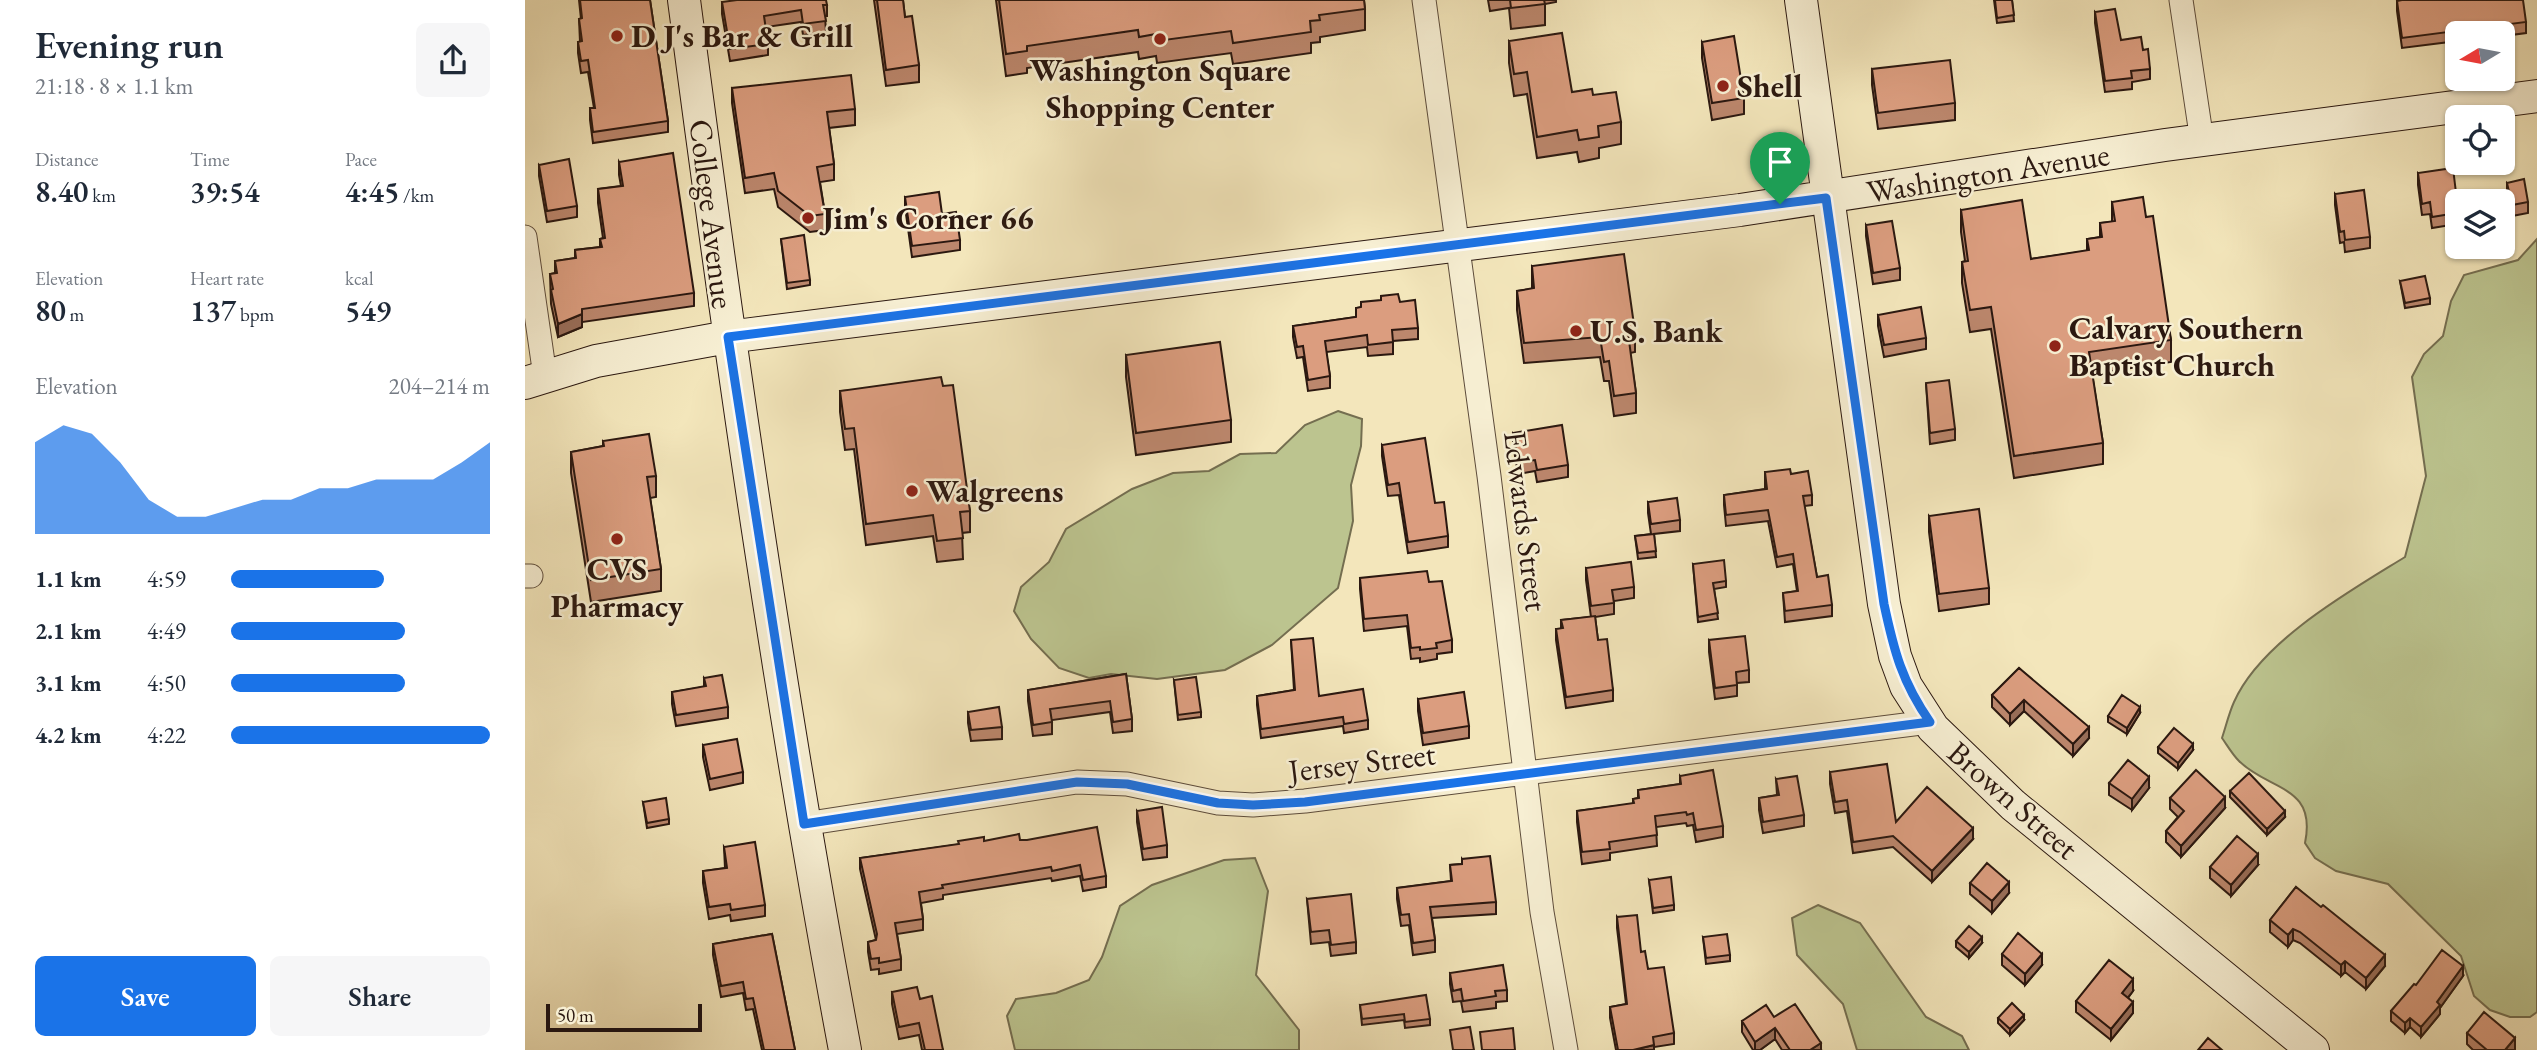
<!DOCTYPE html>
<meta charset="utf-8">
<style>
:root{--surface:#fff;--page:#f6f6f7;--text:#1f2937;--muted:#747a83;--accent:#1a73e8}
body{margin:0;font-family:"EB Garamond",serif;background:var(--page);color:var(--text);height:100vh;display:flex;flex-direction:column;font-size:26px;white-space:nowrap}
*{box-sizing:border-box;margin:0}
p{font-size:23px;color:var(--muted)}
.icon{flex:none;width:38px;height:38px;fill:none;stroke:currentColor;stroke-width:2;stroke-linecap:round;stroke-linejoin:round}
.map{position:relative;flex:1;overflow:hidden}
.drawer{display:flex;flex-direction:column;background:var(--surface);width:525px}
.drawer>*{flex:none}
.needle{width:46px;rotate:260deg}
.fabs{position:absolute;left:1920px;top:21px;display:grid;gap:14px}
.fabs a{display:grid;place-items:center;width:70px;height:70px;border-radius:10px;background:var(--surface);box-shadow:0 2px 5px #0004;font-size:35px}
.scale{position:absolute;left:21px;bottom:18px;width:156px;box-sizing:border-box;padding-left:7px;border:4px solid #2b1810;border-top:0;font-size:19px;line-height:24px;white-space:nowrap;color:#2b1810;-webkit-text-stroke:5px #f7efd3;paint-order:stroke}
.pin{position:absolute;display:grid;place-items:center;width:60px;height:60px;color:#fff;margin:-72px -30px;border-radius:50% 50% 50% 0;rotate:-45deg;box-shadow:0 0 7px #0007}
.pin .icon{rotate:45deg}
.round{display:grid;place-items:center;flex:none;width:74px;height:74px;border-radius:10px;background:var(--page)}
.overview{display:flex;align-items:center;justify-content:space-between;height:119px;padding:0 35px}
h1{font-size:38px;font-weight:600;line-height:52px}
.figures{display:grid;grid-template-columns:repeat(3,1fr);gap:10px;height:119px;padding:7px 35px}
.figures div{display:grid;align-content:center}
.figures b{font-size:30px;font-weight:600}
.figures small{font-size:19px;font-weight:400}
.figures p{font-size:19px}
.chart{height:196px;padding:14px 35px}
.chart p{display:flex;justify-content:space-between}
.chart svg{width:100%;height:126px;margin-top:7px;fill:var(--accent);opacity:.7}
.cta{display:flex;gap:14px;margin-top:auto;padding:14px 35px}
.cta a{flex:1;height:80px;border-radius:10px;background:var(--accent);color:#fff;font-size:28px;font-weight:600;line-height:80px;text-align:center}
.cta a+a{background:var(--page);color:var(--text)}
ul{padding:0 35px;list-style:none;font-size:23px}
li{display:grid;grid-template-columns:112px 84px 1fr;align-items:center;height:52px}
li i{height:18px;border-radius:9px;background:var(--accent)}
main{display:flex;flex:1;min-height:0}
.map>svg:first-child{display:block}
</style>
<main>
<section class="drawer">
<div class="overview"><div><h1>Evening run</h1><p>21:18 · 8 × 1.1 km</p></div><a class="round"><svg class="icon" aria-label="share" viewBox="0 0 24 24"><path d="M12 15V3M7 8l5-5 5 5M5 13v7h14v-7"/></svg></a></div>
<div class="figures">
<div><p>Distance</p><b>8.40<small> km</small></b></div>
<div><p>Time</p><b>39:54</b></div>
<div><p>Pace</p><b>4:45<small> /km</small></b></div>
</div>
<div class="figures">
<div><p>Elevation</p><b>80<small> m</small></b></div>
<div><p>Heart rate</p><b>137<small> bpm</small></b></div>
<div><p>kcal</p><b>549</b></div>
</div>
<div class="chart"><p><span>Elevation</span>204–214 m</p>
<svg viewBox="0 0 160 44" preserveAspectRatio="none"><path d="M0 44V12L10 6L20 9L30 19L40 32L50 38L60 38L70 35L80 32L90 32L100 28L110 28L120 25L130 25L140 25L150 19L160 12V44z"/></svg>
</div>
<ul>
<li><b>1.1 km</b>4:59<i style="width:59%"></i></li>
<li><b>2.1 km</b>4:49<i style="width:67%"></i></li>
<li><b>3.1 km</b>4:50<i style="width:67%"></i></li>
<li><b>4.2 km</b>4:22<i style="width:100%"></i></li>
</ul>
<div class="cta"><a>Save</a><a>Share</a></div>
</section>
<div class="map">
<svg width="2012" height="1050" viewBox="0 0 2012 1050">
<rect width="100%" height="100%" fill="#f3e6bb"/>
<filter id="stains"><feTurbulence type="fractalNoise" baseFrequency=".00286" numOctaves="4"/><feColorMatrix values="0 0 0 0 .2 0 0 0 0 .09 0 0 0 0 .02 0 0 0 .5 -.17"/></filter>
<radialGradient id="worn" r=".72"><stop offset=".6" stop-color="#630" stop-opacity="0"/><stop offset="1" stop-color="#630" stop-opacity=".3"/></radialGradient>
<path fill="#bcc48f" stroke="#746e50" stroke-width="2" d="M2012,239V1012L2005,1017H1985L1965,1010L1949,996L1936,956L1863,884L1811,871L1790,858L1780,843C1792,785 1744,791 1714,761C1707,754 1702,745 1697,738C1701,726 1704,713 1709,702C1736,641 1825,591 1880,557L1901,476L1887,377L1899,354L1918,336L1926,301L1939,275L1993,260Z
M813,411L837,419L836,446L826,485L828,521L813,588L747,645L700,670L632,679L586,674L564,678L534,668L506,639L489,611L496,587L524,562L541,529L607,489L648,473L684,471L715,454L751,453L780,425Z
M730,858L743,891L731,975L774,1030V1050H490L482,1016L491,999L531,993L564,980L577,957L595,906L627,885L699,860Z
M1293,905L1335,923L1401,1017L1437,1036L1444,1050H1332L1318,1004L1272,955L1267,918Z"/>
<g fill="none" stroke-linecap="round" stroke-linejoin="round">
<g stroke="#5d4c3b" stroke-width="25">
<path id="street" d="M899,0L964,476L1017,912L1041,1050
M1656,0L1677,141
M0,237L20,376
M0,576H6
M279,824L552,782L602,784L693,803L728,805L780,801L1404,722"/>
</g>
<g stroke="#2b1810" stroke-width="34">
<path id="secondary" d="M159,0C205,351 255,702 320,1050
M1276,0L1359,604L1370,656L1381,686L1408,728L1488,805L1788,1050
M0,383L71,361L203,337L1215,210L1640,145L2012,96"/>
</g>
<use href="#street" stroke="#f7efd3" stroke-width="23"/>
<use href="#secondary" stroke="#f7efd3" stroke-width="32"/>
</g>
<path fill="#bc876d" stroke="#2b1810" stroke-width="2" d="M54,0H125L143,121V132L68,143L65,120V108H69L63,72L56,73L53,53V42H55L54,19H56Z
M349,0H378L380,17L394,65V82L361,86Z
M471,0H839L840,9V30L795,37V42L786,43V53L708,64L706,53L632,63L631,56L614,59L613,52L502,68V73L481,76Z
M963,0H1031V2L1020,4V25L986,29L984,8L965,11Z
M1469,0H1487L1489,21L1472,23Z
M1872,1L2001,22V33L1978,36V33H1932V41L1877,48L1872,11Z
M197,2L302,5V16H300L301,32L278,35L276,22L241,27L243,44V55L205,61L197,14Z
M1570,12L1596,40L1618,50L1625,69V79L1607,82V89L1580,92L1570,23Z
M984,41L1047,92L1068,95L1096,122V144L1074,148V158L1054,162L1052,152L1012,158L1002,94L989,96L984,63Z
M1177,42L1219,98V114L1187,120L1177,58Z
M1347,69L1430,103V120L1353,129L1347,85Z
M207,88L330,109V125L304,128L309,164V180L295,182L300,214V230L285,232L253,207L249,189L220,193L207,103Z
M94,162L169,293V306L57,322V327L33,337L26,304L25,274L30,273V261L50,258V250L75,247V239L78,238L73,203V189L96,186L94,175Z
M14,165L52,206V217L22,222L14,176Z
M1893,173L1932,201V224L1907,228L1905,214L1897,215L1893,185Z
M1982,183L2003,202V213L1987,216L1982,194Z
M1810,194L1845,237V248L1820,252L1819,242L1815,243L1810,205Z
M380,197L417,214L435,240V250L387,257L380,207Z
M1587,202L1621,217L1646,340V362L1567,374L1578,443V464L1489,478L1466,329L1445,332L1437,283V262L1440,261L1436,232V210L1506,259L1562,251V239L1575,237V223L1587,222Z
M1341,225L1375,268V280L1348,284L1341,236Z
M256,239L285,280V285L262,289Z
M1007,266L1110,332V352L1105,353L1111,393V413L1089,416L1084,381H1079L1075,357L999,363L992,310V291L1007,289Z
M1875,281L1905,298V304L1880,308Z
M875,302L893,328V339L868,341V354L843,356L842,347L801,352L805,376V388L783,391L778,357L772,358L768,337V326L831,317V308Z
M1353,315L1401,338V349L1359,357L1353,326Z
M601,355L706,420V442L611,455L601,377Z
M1401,383L1430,429V440L1405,444Z
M418,386L445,511V532L437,533L438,559L412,562L408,536L341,545L329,449L320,450L315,412V391Z
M988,433L1043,465V477L1012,482L1010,471L993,474L988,444Z
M78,441L131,476V497L125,498L136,569V591L66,602L46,473V452L78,446Z
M857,445L910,503L923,536V547L883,553L874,495L863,496L857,456Z
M1240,472L1266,474L1287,495V505L1279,506L1292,577L1307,605V616L1260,622L1258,593L1272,591L1268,564L1252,567L1243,521L1201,526L1199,505V495L1240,489Z
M1123,502L1155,520V531L1129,534L1131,557L1113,559L1110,536L1126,534L1123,513Z
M1404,516L1464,588V604L1414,611L1404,532Z
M1168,564L1201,581V587L1189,589L1193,619L1173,622Z
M1061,568L1109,587V598L1089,601V614L1070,617L1073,640L1088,690V701L1041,708L1031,640V629H1036V620L1066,617L1061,580Z
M835,578L904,582L927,640V652L912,654V659L895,662V658L886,659L882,626L839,631L835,589Z
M766,640L794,696L843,720V729L819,733L818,726L736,738L732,705V696L769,690Z
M1184,640L1224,670V682L1212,683V696L1190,699L1184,652Z
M1494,668L1564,738L1548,756L1499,711L1485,725L1467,707V695Z
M601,674L607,719V731L588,733L585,712L527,720V734L508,736L503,701V690Z
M179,678L203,707V718L151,726L147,704V692L179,687Z
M649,680L676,712V717L653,720Z
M893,699L944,726V738L898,745L893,711Z
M443,712L477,727V739L446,741L443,723Z
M1615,713L1602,734L1583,722V716Z
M178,745L218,772V783L185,790L178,757Z
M1633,747L1668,750L1653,769L1633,753Z
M1305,772L1371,822L1448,839L1407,882L1368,847L1328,853L1322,811L1310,813L1305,784Z
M1155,776L1198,826V837L1171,842L1168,825L1162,826L1161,823L1131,827L1132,846L1085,853V860L1057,864L1052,822V811L1108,804V799L1113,798V790L1155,784Z
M1251,779L1279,815V826L1238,833L1234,810V798L1252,795Z
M1584,783L1624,788L1607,810L1584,795Z
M1705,791L1760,817L1742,835L1705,797Z
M1645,798L1700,808L1656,857L1641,842V831L1653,817L1645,809Z
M118,802L144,819V824L122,828Z
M612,811L642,845V857L618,860L612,822Z
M495,840L581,876V887L558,891L555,876L527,881L526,878L418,895V899L396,903L398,919V930L372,934L376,959V970L354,974V969L346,970L343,952V942L351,940L335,869V858L459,841Z
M199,847L240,905V916L206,921L205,915L184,919L178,883V871L200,868Z
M937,859L971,902V914L907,918L910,940V952L888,955L884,925L876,926L872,899V888L926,881L925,865L937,864Z
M1733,865L1706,896L1685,878V867Z
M1124,880L1149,905V910L1128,913Z
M1445,883L1484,893L1467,913L1445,894Z
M1771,887L1860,966L1841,989L1820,972L1816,976L1775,943L1768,940L1763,947L1745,932V920Z
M782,899L831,942V953L806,956L804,942L786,944Z
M1092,917L1116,952L1149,1033V1044L1129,1047V1050H1091L1085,1018V1007L1101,1004L1092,928Z
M247,934L270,1050H237L228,1009L221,1010L218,993L196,997L188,955V944Z
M1178,937L1205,955V961L1181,964Z
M1431,941L1457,943L1444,958L1431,947Z
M1477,954L1517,965L1500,985L1477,965Z
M925,973L982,990V1001L971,1002V1008L938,1012L936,1001L928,1002L925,984Z
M1938,976L1915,1008V1014L1896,1037L1885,1027L1880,1033L1866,1021V1011L1891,985Z
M1608,991L1603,998L1608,1013L1586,1040L1551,1012V1001Z
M367,992L395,999L418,1050H397L394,1035L374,1039L367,1004Z
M835,1005L905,1019V1025L880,1028L879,1020L837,1025Z
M1249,1017L1296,1050H1257L1250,1039L1235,1050H1228L1217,1032V1021Z
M1473,1018L1499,1020L1485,1035L1473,1023Z
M1942,1033L1990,1050H1948L1942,1044Z"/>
<path fill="#996e59" stroke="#2b1810" stroke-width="2" d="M57,314V327L33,337V324Z
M1499,700V711L1485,725V714Z
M1615,707V713L1602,734V728Z
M1564,727V738L1548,756V744Z
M1668,744V750L1653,769V763Z
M1624,777V788L1607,810V799Z
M1700,797V808L1656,857V846Z
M1760,811V817L1742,835V829Z
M1448,828V839L1407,882V871Z
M1733,854V865L1706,896V885Z
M1484,882V893L1467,913V901Z
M1768,929V940L1763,947V935Z
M1457,937V943L1444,958V952Z
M1517,954V965L1500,985V974Z
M1860,955V966L1841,989V978Z
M1820,961V972L1816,976V965Z
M1938,966V976L1915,1008V1014L1896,1037V1027L1912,1002Z
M1608,979V991L1597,1005V993Z
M1608,1002V1013L1586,1040V1029Z
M1499,1015V1020L1485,1035V1029Z
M1885,1018V1027L1880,1033V1023Z
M1250,1028V1039L1235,1050H1230V1042Z
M1990,1038V1050H1980Z
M1296,1043V1050H1285Z
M1129,1045V1050H1108Z"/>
<path fill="#db9d7f" stroke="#2b1810" stroke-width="2" d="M55,0H125L143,121L68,132L65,108H70L63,60L56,61L53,42L57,41L54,19L57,18Z
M212,0H301L302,5H298L301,21L278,24L276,10L239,16L243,44L205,49L197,2Z
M352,0H378L380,17L387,16L394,65L361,70Z
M474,0H839L840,9L794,15L795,20L785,21L786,32L708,43L706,31L632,41L631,34L614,37L613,30L502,46V51L481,54Z
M985,0H1019L1020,4L986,8Z
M1470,0H1487L1489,15L1472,18Z
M1877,0H1998L2001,22L1877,38L1872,1Z
M1590,9L1596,40L1616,37L1618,50L1623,49L1625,69L1606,71L1607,78L1580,81L1570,12Z
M1037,33L1047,92L1067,89L1068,95L1091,92L1096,122L1073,126L1074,137L1054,140L1052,130L1012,137L1002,72L989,74L984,41Z
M1209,36L1219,98L1187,103L1177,42Z
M1425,60L1430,103L1353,113L1347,69Z
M326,75L330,109L302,112L309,164L292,167L300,214L285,216L253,191L249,173L220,178L207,88Z
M148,153L169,293L57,309V314L33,324L26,290L28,289L25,274L32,273L30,261L51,258L50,250L77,247L75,239L80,238L73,189L98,186L94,162Z
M44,159L52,206L22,211L14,165Z
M1928,168L1932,201V213L1907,217L1905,202L1897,204L1893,173Z
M1999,179L2003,202L1987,205L1982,183Z
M1839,190L1845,237L1820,240L1819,231L1815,232L1810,194Z
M414,192L417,214L431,212L435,240L387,246L380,197Z
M1618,197L1621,217L1628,216L1646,340L1564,352L1578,443L1489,456L1466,307L1445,310L1437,262L1443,261L1436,210L1497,200L1506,259L1564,250L1562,239L1577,237L1575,223L1590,221L1587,202Z
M1367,221L1375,268L1348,273L1341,225Z
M279,235L285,280L262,283L256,239Z
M1099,254L1110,332L1103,333L1111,393L1089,396L1084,361L1079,362L1075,337L999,343L992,291L1009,288L1007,266Z
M1900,276L1905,298L1880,303L1875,281Z
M873,294L875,302L890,300L893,328L867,330L868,342L843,345L842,335L800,341L805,376L783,380L778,346L772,347L768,326L831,317V308L836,307V302L856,300V296Z
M1396,307L1401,338L1359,345L1353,315Z
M695,342L706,420L611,433L601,355Z
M416,377L418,386L428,385L445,511L435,512L438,538L412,541L408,515L341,524L329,428L320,429L315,391Z
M1424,380L1430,429L1405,433L1401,383Z
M1037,425L1043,465L1012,470L1010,460L993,462L988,433Z
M124,434L131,476L122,477L136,569L66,580L46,452L79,446L78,441Z
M900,438L910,503L919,502L923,536L883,542L874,483L863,485L857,445Z
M1265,469L1266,474L1283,471L1287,495L1278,496L1292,577L1303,575L1307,605L1260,611L1258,593L1273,591L1268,554L1252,557L1243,510L1201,515L1199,495L1242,489L1240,472Z
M1152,498L1155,520L1126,524L1123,502Z
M1454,509L1464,588L1414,594L1404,516Z
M1129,534L1131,551L1113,553L1110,536Z
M1199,560L1201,581L1188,583L1193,613L1173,617L1168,564Z
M1106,562L1109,587L1087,590L1089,603L1066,606L1061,568Z
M902,571L904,582L917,581L927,640L911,643L912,648L895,650V647L886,648L882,615L839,619L835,578Z
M1070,616L1073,640L1082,639L1088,690L1041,697L1031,629L1038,628L1036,620Z
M1220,636L1224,670L1211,672L1212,685L1190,688L1184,640Z
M788,638L794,696L838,689L843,720L819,724L818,717L736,729L732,696L770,690L766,640Z
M1494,668L1564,727L1548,744L1499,700L1485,714L1467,695Z
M601,674L607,719L588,722L585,701L525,709L527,722L508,725L503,690Z
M197,675L203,707L151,715L147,692L181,686L179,678Z
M671,677L676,712L653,715L649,680Z
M939,692L944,726L898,733L893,699Z
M1597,695L1615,707L1602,728L1583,716Z
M474,707L477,727L446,730L443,712Z
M1649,728L1668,744L1653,763L1633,747Z
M212,739L218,772L185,779L178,745Z
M1603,760L1624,777L1607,799L1584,783Z
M1362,764L1371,822L1402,787L1448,828L1407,871L1368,836L1328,842L1322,800L1310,802L1305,772Z
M1188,770L1198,826L1171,830L1168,813L1162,815L1161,812L1130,816L1132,835L1084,842L1085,849L1057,852L1052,811L1109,803L1108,799L1114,798L1113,790L1156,784L1155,776Z
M1671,770L1700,797L1656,846L1641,831L1659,811L1645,798Z
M1724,773L1760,811L1742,829L1705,791Z
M1272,776L1279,815L1238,822L1234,798L1254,795L1251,779Z
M141,798L144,819L122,823L118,802Z
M637,807L642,845L618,849L612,811Z
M572,827L581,876L558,880L555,865L527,871L526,867L417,885L418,888L394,892L398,919L370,923L376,959L354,963V958L346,959L343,942L351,940L352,934L335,858L434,844L433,841L459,837V841L494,834L495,840H502Z
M1712,836L1733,854L1706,885L1685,867Z
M230,842L240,905L206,910L205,904L184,907L178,871L202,868L199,847Z
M965,856L971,902L905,907L910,940L888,943L884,914L876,915L872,888L927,881L925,865L937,864V859Z
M1462,863L1484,882L1467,901L1445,883Z
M1146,877L1149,905L1128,908L1124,880Z
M1771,887L1796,907L1798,905L1860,955L1841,978L1820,961L1816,965L1775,932L1768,929L1763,935L1745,920Z
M826,894L831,942L806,945L804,930L786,932L782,899Z
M1112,915L1116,952L1120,951L1123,969L1139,967L1149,1033L1128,1037L1129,1045L1108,1050H1093L1085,1007L1102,1004L1092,917Z
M1444,926L1457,937L1444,952L1431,941Z
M1493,933L1517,954L1500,974L1477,954Z
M247,934L270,1050H239L228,998L221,999L218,982L196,986L188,944Z
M1202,934L1205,955L1181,958L1178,937Z
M1917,950L1938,966L1912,1002L1915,1005L1896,1027L1885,1018L1880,1023L1866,1011L1889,984L1891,985Z
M1584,960L1608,979L1597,993L1608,1002L1586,1029L1551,1001Z
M978,965L982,990L970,991L971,996L938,1001L936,989L928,991L925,973Z
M392,987L395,999L407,996L418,1050H400L394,1023L374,1027L367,992Z
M901,995L905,1019L880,1022L879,1014L837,1019L835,1005Z
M1487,1003L1499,1015L1485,1029L1473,1018Z
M1270,1004L1296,1043L1285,1050H1265L1250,1028L1230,1042L1217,1021L1241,1005L1249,1017Z
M1959,1012L1990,1038L1980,1050H1962L1942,1033Z
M945,1027L949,1050H928L925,1030Z
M988,1028L990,1050H957L955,1032Z
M1683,1038L1697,1050H1673Z"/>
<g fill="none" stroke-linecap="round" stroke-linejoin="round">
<g stroke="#fff" stroke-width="14">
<path id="route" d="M1301,198L1359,604C1369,651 1377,682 1405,722L780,802L728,805L693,803L602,784L552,782L279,824L203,337Z"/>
</g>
<use href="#route" stroke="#1a73e8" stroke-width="9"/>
</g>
<g fill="#8f2418" stroke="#f7efd3" stroke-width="2.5">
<circle cx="92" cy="36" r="7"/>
<circle cx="635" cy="39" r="7"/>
<circle cx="1198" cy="86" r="7"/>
<circle cx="283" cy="218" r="7"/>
<circle cx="1051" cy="331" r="7"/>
<circle cx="1530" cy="346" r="7"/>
<circle cx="387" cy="491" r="7"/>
<circle cx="92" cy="539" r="7"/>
</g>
<g text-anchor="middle" stroke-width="5" stroke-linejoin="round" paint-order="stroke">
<g font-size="32" font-weight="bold" fill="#2b1810" stroke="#f7efd3" text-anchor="start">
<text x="106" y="47">D J's Bar &amp; Grill</text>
<text x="635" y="81" text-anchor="middle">Washington Square<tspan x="635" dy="37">Shopping Center</tspan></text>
<text x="1212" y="97">Shell</text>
<text x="297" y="229">Jim's Corner 66</text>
<text x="1544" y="339">Calvary Southern<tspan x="1544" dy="37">Baptist Church</tspan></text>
<text x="1065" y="342">U.S. Bank</text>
<text x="401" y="502">Walgreens</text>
<text x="92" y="580" text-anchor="middle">CVS<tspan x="92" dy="37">Pharmacy</tspan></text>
</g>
<g font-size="32" fill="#2b1810" stroke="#f7efd3">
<text transform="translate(1463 173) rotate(-9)" y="11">Washington Avenue</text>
<text transform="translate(187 214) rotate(83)" y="11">College Avenue</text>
<text transform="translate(1001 521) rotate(83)" y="11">Edwards Street</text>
<text transform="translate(837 762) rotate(-7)" y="11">Jersey Street</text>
<text transform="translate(1488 800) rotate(41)" y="11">Brown Street</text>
</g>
</g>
<rect width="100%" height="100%" filter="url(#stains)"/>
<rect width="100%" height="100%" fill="url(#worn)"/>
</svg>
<div class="fabs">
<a><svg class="needle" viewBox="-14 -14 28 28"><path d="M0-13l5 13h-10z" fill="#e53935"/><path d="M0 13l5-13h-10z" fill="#747a83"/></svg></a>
<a><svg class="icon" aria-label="locate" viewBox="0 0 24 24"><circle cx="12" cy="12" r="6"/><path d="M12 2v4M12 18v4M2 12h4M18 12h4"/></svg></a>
<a><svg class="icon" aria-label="layers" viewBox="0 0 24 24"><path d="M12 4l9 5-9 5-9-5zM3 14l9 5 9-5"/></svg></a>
</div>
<div class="scale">50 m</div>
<div class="pin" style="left:1255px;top:204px;background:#1e9e55"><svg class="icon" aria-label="arrive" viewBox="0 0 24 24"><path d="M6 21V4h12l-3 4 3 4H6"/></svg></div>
</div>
</main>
